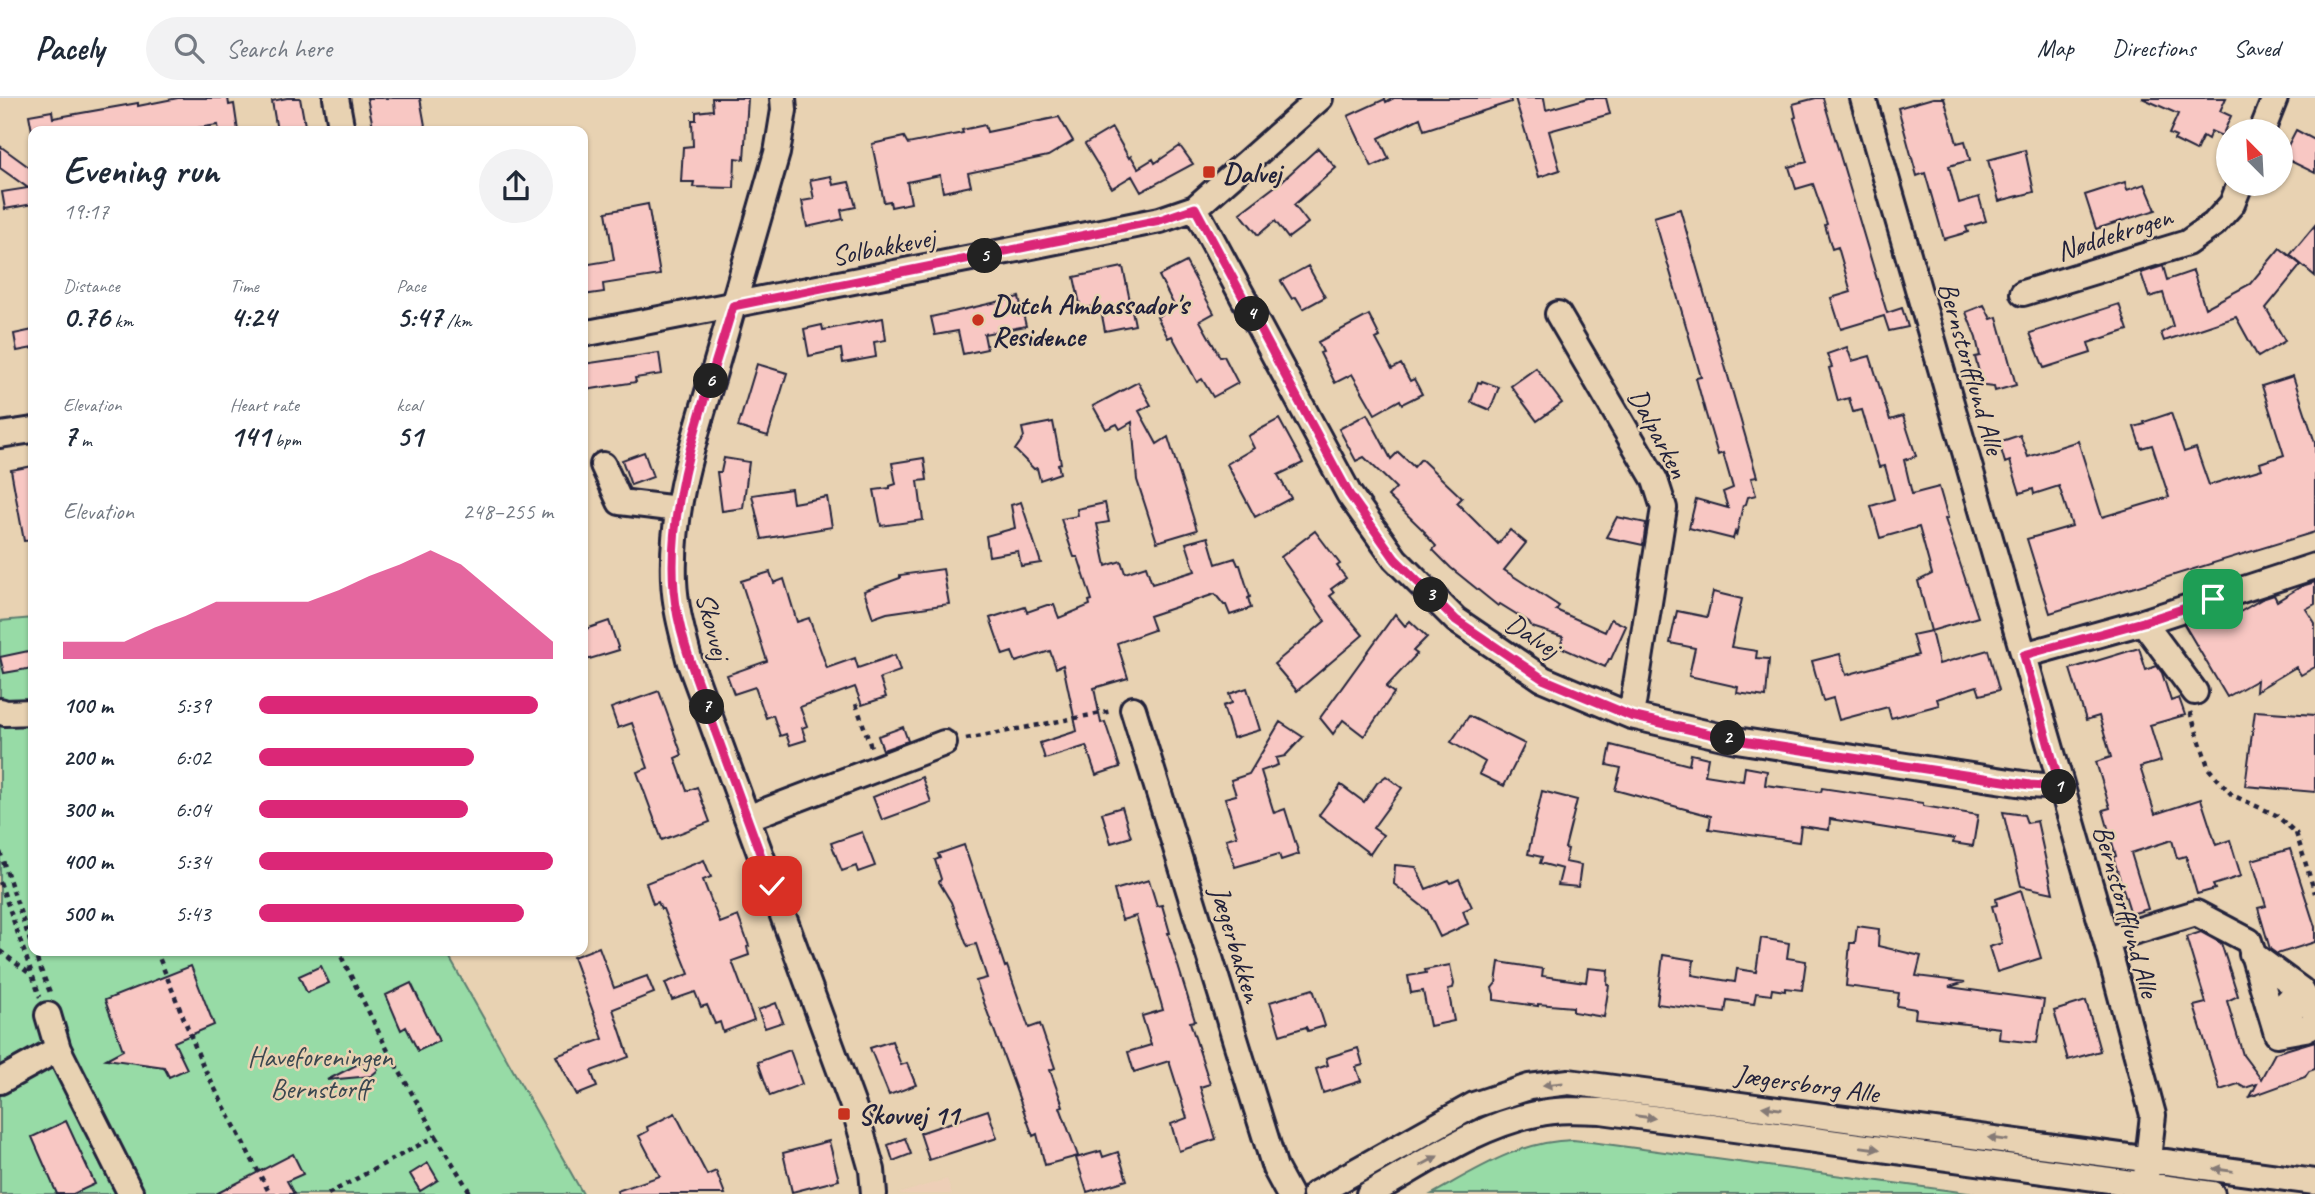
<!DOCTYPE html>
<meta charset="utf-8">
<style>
:root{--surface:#fff;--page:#f2f2f3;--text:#1f2937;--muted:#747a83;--line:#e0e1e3;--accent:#db2777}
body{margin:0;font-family:Caveat,sans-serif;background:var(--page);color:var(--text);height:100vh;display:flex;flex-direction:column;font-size:26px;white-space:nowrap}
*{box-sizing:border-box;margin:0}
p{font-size:23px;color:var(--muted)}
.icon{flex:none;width:38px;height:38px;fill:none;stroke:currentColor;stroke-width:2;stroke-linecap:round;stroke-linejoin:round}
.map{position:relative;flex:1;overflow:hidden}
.details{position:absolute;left:28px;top:28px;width:560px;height:830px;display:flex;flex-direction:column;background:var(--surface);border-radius:14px;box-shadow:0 2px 5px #0004}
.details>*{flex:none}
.needle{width:46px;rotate:336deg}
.fabs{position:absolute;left:2216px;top:21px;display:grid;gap:14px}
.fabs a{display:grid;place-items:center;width:77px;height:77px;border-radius:50%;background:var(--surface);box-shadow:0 2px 5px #0004;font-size:35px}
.pin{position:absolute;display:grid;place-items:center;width:60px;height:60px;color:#fff;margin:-30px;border-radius:14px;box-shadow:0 4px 10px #0006}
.km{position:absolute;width:35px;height:35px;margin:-18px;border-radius:50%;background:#222;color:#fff;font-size:19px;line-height:35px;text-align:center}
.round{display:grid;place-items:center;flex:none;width:74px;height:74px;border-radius:37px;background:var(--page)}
.overview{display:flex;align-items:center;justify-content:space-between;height:119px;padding:0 35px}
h1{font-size:38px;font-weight:800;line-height:52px}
.figures{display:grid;grid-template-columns:repeat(3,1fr);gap:10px;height:119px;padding:7px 35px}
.figures div{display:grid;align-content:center}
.figures b{font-size:30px;font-weight:800}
.figures small{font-size:19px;font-weight:400}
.figures p{font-size:19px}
.chart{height:196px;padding:14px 35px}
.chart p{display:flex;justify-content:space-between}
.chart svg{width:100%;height:126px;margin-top:7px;fill:var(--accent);opacity:.7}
ul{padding:0 35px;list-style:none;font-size:23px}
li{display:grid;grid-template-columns:112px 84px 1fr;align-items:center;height:52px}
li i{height:18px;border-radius:9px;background:var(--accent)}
header{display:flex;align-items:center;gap:42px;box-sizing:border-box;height:98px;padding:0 35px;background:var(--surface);border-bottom:2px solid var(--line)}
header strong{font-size:33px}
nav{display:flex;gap:38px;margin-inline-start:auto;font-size:24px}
.search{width:490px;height:63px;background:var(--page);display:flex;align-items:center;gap:18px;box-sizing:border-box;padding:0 24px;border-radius:38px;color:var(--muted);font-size:26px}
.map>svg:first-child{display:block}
</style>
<header>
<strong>Pacely</strong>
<div class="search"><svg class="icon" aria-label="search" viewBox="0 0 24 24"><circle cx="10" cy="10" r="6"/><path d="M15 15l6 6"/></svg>Search here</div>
<nav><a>Map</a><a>Directions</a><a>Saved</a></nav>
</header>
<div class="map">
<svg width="2315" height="1096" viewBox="0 0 2315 1096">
<rect width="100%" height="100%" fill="#e8d2b2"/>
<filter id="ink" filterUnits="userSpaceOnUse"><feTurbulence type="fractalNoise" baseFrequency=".0143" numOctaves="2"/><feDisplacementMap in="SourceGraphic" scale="14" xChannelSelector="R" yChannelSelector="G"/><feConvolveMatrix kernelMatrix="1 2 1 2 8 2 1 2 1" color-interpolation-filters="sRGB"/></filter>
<g filter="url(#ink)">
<path fill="#edcfb7" d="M947,1081L952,1096H898Z"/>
<path fill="#97dba6" stroke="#5c7e70" stroke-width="2" d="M33,520V852H445L583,1096H0V523Z
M1573,1042L1591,1044L1975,1096H1432C1477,1071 1519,1043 1573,1042Z"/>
<path fill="#f8c7c3" stroke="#22223b" stroke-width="2" d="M178,0H228L229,7L234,6L238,33H219L218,27L177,33H32L29,17L52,13L53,20L138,5V8Z
M287,0H300L306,33H277L272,3Z
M367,0H420L426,33H374Z
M712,0H748L744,61L735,60L734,90L693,89L694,84H681L683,49L693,48L692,22H696V14L713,12Z
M1394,0H1510L1511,4L1424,32L1420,20L1379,40L1389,61L1372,69L1348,18L1385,1L1386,4Z
M1515,0H1544L1546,12L1588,0H1606L1610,16L1549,33L1560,72L1539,79Z
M1816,0H1823L1887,215L1902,210L1908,229L1889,233L1884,218L1841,231L1831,200L1851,194L1838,149L1832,151L1825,127L1827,126L1813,86L1796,91L1789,69L1807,64L1794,20L1796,19L1793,6Z
M1933,0H1944L1957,45L1965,43L1970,62L1949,68L1959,105L1979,99L1986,123L1966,129L1968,134L1944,141L1925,75L1917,78L1898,10Z
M2142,0H2226L2220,13L2231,18L2222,38L2211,33L2208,41L2203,38L2196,53L2174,42L2176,39L2169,36L2178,16Z
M1059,19L1073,43L1048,58L968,75L971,88L943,94L940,77L907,84L911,105L891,109L890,103L884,104L872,46L904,39L908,46L963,35L962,32L985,27L987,34Z
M1112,30L1129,60L1131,58L1138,70L1153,61L1155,65L1180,48L1193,66L1141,94L1132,78L1112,90L1085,46Z
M2296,32L2315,42V75L2282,59Z
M0,48L33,72V106L5,111L2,94L28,90L0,70Z
M1318,50L1336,70L1294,107L1308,125L1288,140L1275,123L1258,137L1240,115L1282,83Z
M2025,52L2034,94L1999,103L1988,62Z
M831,78L833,87L849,84L856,109L841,112L843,121L807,129L802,103L814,101L810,82Z
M2125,84L2127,92L2145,86L2156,112L2096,131L2085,97Z
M648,106L660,177L603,186L604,194L583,197V167L614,162L606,114Z
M1680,111L1757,379L1751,380L1756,397L1748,399L1746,406L1743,407L1736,438L1735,434L1733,441L1689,430L1696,401L1728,410L1723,394L1733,390L1723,355L1718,357L1705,313L1696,280L1701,279L1654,119Z
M2315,127V178L2290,157Z
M2280,150L2301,167L2266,210L2285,243L2258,259L2236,219L2164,243L2161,235L2173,228L2163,195L2149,199L2141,175L2163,168L2167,182L2193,173L2205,210L2250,186Z
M1186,164L1214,215L1200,223L1220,259L1224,258L1238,285L1213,299L1202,281L1197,284L1172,238L1168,240L1157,219L1175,209L1159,178Z
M1308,168L1325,199L1303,211L1296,199L1292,201L1281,183Z
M1123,169L1135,227L1105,233L1100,207L1081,211L1074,179Z
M1019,199L1026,228L984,236L987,251L963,256L958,233L935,237L931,219Z
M2119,206L2128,232L2088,245L2091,255L2044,270L2030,235Z
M1984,207L1991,221L1997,219L2016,287L1995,293L1994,289L1974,287L1979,274L1975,259L1980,258L1976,240L1966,214Z
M1369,217L1380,239L1376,241L1392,271L1401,266L1410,283L1414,281L1422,296L1402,306L1400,302L1375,316L1352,276L1335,285L1320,255L1323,254L1318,244Z
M883,220L886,242L874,244L876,259L843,265L841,251L809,258L804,231L822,227L823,232Z
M33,232V250L17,253L14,236Z
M1847,249L1852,263L1870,258L1890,322L1903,318L1916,358L1904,362L1912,396L1939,389L1948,420L1945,421L1978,519L1931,533L1918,483L1932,476L1919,429L1880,440L1871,408L1894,401L1885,368L1879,369L1862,312L1853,314L1849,300L1838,303L1829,270L1832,269L1827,256Z
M659,255L662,276L635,280L636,284L585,292L583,266Z
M757,266L787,275L768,338L738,329Z
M1536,270L1562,305L1537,323L1511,288Z
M2293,278L2315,345V434L2050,515L2027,441L2072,428L2059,388L2034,396L2033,391L2020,395L2010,363L2005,365L1999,344L2020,337L2028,359L2078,343L2102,419L2169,399L2152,347L2141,350L2134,329L2145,326L2144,324L2171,315L2184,354L2196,350L2209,387L2262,371L2260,365L2284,357L2262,288Z
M1482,283L1499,289L1490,312L1471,304L1478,284L1481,285Z
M1138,284L1151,307L1139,313L1157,346L1168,339L1197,432L1157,444L1137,382L1132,324L1120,331L1117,326L1106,331L1093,308Z
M1367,316L1391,361L1398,354L1414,369L1421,361L1462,400L1457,405L1498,446L1510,432L1526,445L1504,472L1559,508L1556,512L1605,534L1611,521L1626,528L1611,561H1609L1605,569L1560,549L1563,539L1532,529L1529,524L1500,506L1498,508L1451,470L1433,452L1436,448L1424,435L1425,434L1388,398L1396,390L1364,359L1356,363L1339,331Z
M1279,321L1303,365L1278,377L1291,400L1255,419L1227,366L1254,350L1248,338Z
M1053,324L1061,365L1058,366L1060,375L1040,382L1037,370L1034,371L1015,352L1024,339L1022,330Z
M644,354L653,379L631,387L622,362Z
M724,360L749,364L743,410L722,413L717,374H721Z
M924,360L927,382L918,383L923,422L881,428L874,392L890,390V388L896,386L892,365Z
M33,368V442L24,443L11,372Z
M791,391L793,405L827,399L832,429L762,441L752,397Z
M1021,404L1028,425L1041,465L1021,468L1018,453L989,458L986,438L1015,430L1011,407Z
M1105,405L1109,424L1097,426L1106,468L1121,463L1125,475L1146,468L1152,486L1195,473L1186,445L1208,439L1216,466L1235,460L1238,467H1240L1250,499L1248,500L1251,510L1230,517L1226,507H1224L1215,496L1149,518L1154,532L1117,545L1128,580L1094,590L1101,625L1105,624L1120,669L1096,677L1086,648L1045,661L1040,645L1077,633L1063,567L1056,570L1050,553L1016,564L1012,554L1003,557L990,520L1025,509L1027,514L1047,507H1054L1059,520L1090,507L1089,503L1092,502L1078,459H1074L1061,421L1078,418L1077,411Z
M1617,419L1646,425L1643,447L1606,439Z
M1315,433L1340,466L1337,468L1346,480L1331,491L1334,495L1330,498L1363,537L1297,593L1274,566L1325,523L1281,459Z
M943,471L949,506L887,515L873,520L864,493L900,480V477Z
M770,474L774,485L784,481L797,524L809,520L827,570L855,560L858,570L895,557L900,573L880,580L886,599L862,607L855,589L800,609L807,628L802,630L806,642L790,647L786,636L780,638L773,617L766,620L755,589L734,596L727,577L767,563L741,483Z
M2315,484V506L2306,511L2315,525V569L2301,577L2296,569L2256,593L2257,582L2227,599L2184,526L2200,521L2203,525L2221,514L2237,509L2240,514L2262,501L2274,497L2277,503L2302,488Z
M1713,494L1742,501L1731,549L1757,553L1756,560L1769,561L1766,599L1737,595L1738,589L1689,578L1695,550L1670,545L1677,513L1707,519Z
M1395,516L1405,528L1410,523L1427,539L1413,553L1417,556L1386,589L1394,595L1364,638L1343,622L1333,636L1320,620Z
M609,523L619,552L583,563V532Z
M1931,533L1939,566L1988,552L1999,592L1980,597L1977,588L1937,601L1939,607L1891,620L1888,609L1839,622L1833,600L1823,603L1812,563L1840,556L1846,577L1918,557L1912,537Z
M2139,550L2146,572L2157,568L2162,575L2171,603L2179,600L2185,617L2150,627L2161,663L2140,669L2155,716L2201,701L2216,747L2230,742L2241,778L2213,787L2215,791L2197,796L2186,758L2177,760L2172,742L2131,755L2148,811L2131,816L2113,759L2116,758L2103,712L2110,710L2096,664L2111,659L2099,618L2086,622L2070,571Z
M33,552V570L4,575L0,559Z
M1247,590L1260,632L1233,640L1223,608L1232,605L1229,596Z
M659,593L682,657L675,660L687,693L697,689L710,724L662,742L637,674L648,670L632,625L618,630L611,610Z
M2255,613L2315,617V694L2245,688Z
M1469,618L1525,646L1504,688L1479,676L1485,664L1451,644Z
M1280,624L1303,639L1285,658L1276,660L1278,667L1261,673L1274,715L1285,711L1299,756L1281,762L1279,756L1235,769L1226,741L1237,738L1225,700L1236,697L1231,682L1249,676Z
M903,629L908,643L883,652L878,638Z
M1611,647L1689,667L1691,656L1708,660L1705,677L1743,683L1745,669L1767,673L1765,687L1821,694L1822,690L1923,705V708L1978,717L1973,748L1953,745L1954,741L1830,721L1829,732L1801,728L1799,744L1709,731L1711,718L1615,692L1621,670L1607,667Z
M1386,678L1402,690L1373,730L1383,737L1370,756L1319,717L1341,687L1364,704L1377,685Z
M922,679L931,704L882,722L873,699Z
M1542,693L1577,702L1565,750L1568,751L1565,764L1581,767L1578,789L1558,787L1562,771L1540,765L1542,759L1528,756Z
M1122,709L1131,739L1111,745L1102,715Z
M2003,714L2024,717L2027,725L2037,723L2053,795L2021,788Z
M862,734L875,768L858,774L856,768L842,773L831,745Z
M964,747L1005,869L1007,868L1029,930L1040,926L1055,970L1050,972L1063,1008L1060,1009L1078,1058L1045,1067L1037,1036L1033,1038L976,883L987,880L976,846L968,848L966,845L951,804L939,784L941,781L935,762L940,760L938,756Z
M2290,751L2315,829V844L2277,856L2270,851L2258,810L2266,808L2252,762Z
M704,762L711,779L703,782L720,825L738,818L749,848L747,849L749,857L732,863L754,922L723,934L720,924L715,926L707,907L701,909L695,894L672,902L665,885L689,876L663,811H661L658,804L653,806L646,785Z
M1395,767L1416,769L1426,791L1449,782L1451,785L1459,781L1472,809L1463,813L1468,826L1440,839L1427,812L1394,786Z
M1149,782L1157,808L1162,807L1170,835H1168L1195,923L1190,924L1210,986L1200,989L1216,1041L1179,1053L1171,1026L1187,1020L1169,963L1134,974L1128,954L1151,947L1142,918L1163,912L1136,818L1122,822L1114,792Z
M2021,792L2041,860L1997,874L1989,849L2002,845L1992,808L1997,807L1996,801Z
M1857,828L1879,831L1878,848L1921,858L1916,878L1965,884L1949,889L2044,902L2037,945L1999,941L2000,930L1915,920L1916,911L1897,908L1899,895L1846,888L1850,845H1855Z
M2201,834L2221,845L2238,898L2227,903L2243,957L2261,981L2275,955L2315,943V971L2309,973L2305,979L2250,999L2257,986L2245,990L2238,986L2220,992L2194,908L2206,905L2186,839Z
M1761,840L1789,845L1787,860L1806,863L1802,892L1785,890V893L1772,891L1771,897L1756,895L1754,906L1727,902L1725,915L1657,906L1663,857L1694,862L1692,877L1735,884L1737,871L1756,874Z
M599,849L614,890L647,878L654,895L613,911L629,959L591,973L597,989L577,997L556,958L603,941L573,859Z
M1499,864L1543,871L1542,878L1586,884L1588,870L1608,872L1607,886L1609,887L1604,919L1573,914V909L1538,906V908L1494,902V896L1492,890L1496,885Z
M1450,867L1454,886L1453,890L1448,891L1454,923L1430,928L1423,893L1411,895L1408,878L1426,875L1425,872Z
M191,868L214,927L174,944L187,971L169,979L164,969L106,961L123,952L105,902Z
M321,868L329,885L307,895L299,878Z
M411,885L439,943L418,953L406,929L401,932L386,897Z
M1313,891L1325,928L1308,933L1306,929L1280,937L1270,904Z
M2086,903L2100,953L2068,962L2054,913Z
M776,905L783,924L765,930L758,912Z
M892,943L901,967L907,965L916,987L889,997L870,950Z
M1358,950L1363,967L1356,969L1361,983L1323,995L1316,971L1328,967L1326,960Z
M790,952L802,986L770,998L758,964Z
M372,959L378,972L371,978L327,982Z
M988,1012L997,1040L929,1062L920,1035Z
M675,1015L707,1077L716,1073L725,1096H618L617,1093L660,1078L639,1038L648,1033L647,1029Z
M66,1023L95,1086L73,1096H57L32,1039Z
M905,1040L911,1056L893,1063L888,1047Z
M829,1043L839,1082L792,1094L783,1055Z
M1101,1053L1103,1059L1118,1054L1127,1082L1087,1094L1076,1060Z
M293,1056L303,1076L287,1083L294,1096H216Z
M428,1065L438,1082L420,1093L410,1076Z"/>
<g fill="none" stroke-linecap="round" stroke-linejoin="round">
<g stroke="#22223b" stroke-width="30">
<path id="minor" d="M336,0L342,33
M783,0L784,12L777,55C756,128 735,201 714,274C694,342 671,409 674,482C675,510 683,537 690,565L856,1016L872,1072L874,1096
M1863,0L2106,842L2153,1017L2145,1087
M2262,33L2275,0
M1195,110L1349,396L1395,461L1456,522L1543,581L1631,618L1736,642L2030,687L2060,689
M2023,195L2187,145L2214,126L2232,106L2240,86
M1558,216L1655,382L1664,410L1631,618
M583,236L1007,153L1160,122L1195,110L1320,0
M0,337L33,332
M603,367L620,404L678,411
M2143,524L2195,594
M2024,557L2143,524L2315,468
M1133,611L1275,1070L1289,1096
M0,613L5,615L33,614
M747,720L944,645
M2106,842L2196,815L2249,843L2277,936L2305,931L2315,926
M2252,856L2301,892L2315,916
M48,917L58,951L131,1096
M2292,933L2288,903L2301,892
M0,983L58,951
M1315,1096L1474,1007L1529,989L1569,984L2315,1084
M1369,1096C1422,1067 1476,1028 1536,1016C1557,1011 1579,1012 1601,1013L2212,1096"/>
</g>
<path stroke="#22223b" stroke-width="4.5" stroke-dasharray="5 5" stroke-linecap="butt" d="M856,606L871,649
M2190,614L2209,671L2232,697L2276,717L2296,735L2315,795
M966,641L1112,613
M0,754L33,852
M0,784L40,899
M33,852L51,897
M156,852L203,968L270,1096
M0,853L30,876
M436,1038L471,1096
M328,1096L436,1038L388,953L338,852"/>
<use href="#minor" stroke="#e8d2b2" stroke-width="24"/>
</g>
<defs><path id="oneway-solid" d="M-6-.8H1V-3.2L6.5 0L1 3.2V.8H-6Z" transform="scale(1.75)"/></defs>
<g fill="#857a76">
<use href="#oneway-solid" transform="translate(1553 986) rotate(174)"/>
<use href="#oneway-solid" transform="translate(1772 1010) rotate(-172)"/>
<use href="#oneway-solid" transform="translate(1645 1019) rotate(8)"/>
<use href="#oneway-solid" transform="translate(1998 1041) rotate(-172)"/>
<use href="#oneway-solid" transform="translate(1870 1050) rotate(8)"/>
<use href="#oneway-solid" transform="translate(1429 1063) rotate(-29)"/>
<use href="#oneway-solid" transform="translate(2223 1072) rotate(-172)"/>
</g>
</g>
<g fill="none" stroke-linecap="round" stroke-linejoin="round" filter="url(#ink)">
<g stroke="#fff" stroke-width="14">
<path id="route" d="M772,788C752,734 732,679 712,624C697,581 678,538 674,492C666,398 707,297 733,208L1160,122L1195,110L1349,396L1395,461L1456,522L1543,581L1631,618L1736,642L2030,687L2060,689L2024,557L2143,524L2213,501"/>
</g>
<use href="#route" stroke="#db2777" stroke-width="9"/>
</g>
<g fill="#c8321e" stroke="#e8d2b2" stroke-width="2.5">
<rect x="1202" y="67" width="14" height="14" rx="3.5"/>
<circle cx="978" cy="222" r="7"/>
<rect x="837" y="1009" width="14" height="14" rx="3.5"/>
</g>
<g text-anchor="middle" stroke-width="5" stroke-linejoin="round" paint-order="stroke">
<g font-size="28" font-weight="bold" fill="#22223b" stroke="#e8d2b2" text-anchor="start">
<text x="1223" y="84">Dalvej</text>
<text x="992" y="216">Dutch Ambassador's<tspan x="992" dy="32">Residence</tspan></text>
<text x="858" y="1026">Skovvej 11</text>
</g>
<g font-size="28" fill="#22223b" stroke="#e8d2b2">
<text transform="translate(2114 135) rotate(-18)" y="10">Nøddekrogen</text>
<text transform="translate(883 148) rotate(-11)" y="10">Solbakkevej</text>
<text transform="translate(1972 270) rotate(74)" y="10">Bernstorfflund Alle</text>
<text transform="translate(1659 335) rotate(62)" y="10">Dalparken</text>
<text transform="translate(714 528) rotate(76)" y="10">Skovvej</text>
<text transform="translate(1533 537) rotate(33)" y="10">Dalvej</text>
<text transform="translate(2127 813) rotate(74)" y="10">Bernstorfflund Alle</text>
<text transform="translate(1237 846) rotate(73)" y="10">Jægerbakken</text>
<text transform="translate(1807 985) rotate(8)" y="10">Jægersborg Alle</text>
</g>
<g font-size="28" fill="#394750" stroke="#e8d2b2">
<text x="320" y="968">Haveforeningen<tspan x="320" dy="32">Bernstorff</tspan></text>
</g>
</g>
</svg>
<div class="fabs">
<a><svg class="needle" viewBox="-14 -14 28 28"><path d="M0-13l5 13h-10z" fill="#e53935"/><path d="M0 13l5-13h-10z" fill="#747a83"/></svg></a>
</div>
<div class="pin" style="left:2213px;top:501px;background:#1e9e55"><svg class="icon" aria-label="arrive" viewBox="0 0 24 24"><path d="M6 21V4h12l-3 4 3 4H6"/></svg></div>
<div class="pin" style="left:772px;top:788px;background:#d93025"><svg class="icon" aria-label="check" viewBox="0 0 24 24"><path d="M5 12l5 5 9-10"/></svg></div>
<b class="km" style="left:2059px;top:689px">1</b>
<b class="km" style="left:1728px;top:640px">2</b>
<b class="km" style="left:1431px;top:497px">3</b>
<b class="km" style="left:1252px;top:216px">4</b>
<b class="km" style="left:985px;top:158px">5</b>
<b class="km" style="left:711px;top:283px">6</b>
<b class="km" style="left:707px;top:609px">7</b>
<section class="details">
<div class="overview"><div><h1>Evening run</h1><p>19:17</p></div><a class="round"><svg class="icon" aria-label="share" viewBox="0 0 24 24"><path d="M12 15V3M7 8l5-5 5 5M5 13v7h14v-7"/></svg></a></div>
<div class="figures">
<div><p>Distance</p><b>0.76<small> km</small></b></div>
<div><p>Time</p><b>4:24</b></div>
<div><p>Pace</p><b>5:47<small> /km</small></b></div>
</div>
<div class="figures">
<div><p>Elevation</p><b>7<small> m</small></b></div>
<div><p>Heart rate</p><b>141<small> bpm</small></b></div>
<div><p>kcal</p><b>51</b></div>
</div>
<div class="chart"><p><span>Elevation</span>248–255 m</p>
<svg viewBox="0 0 160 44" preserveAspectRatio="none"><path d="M0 44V38L10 38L20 38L30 33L40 29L50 24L60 24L70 24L80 24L90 20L100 15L110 11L120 6L130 11L140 20L150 29L160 38V44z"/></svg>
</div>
<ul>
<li><b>100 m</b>5:39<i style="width:95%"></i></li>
<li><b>200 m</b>6:02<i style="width:73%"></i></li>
<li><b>300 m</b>6:04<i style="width:71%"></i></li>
<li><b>400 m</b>5:34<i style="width:100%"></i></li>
<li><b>500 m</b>5:43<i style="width:90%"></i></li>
</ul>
</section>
</div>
